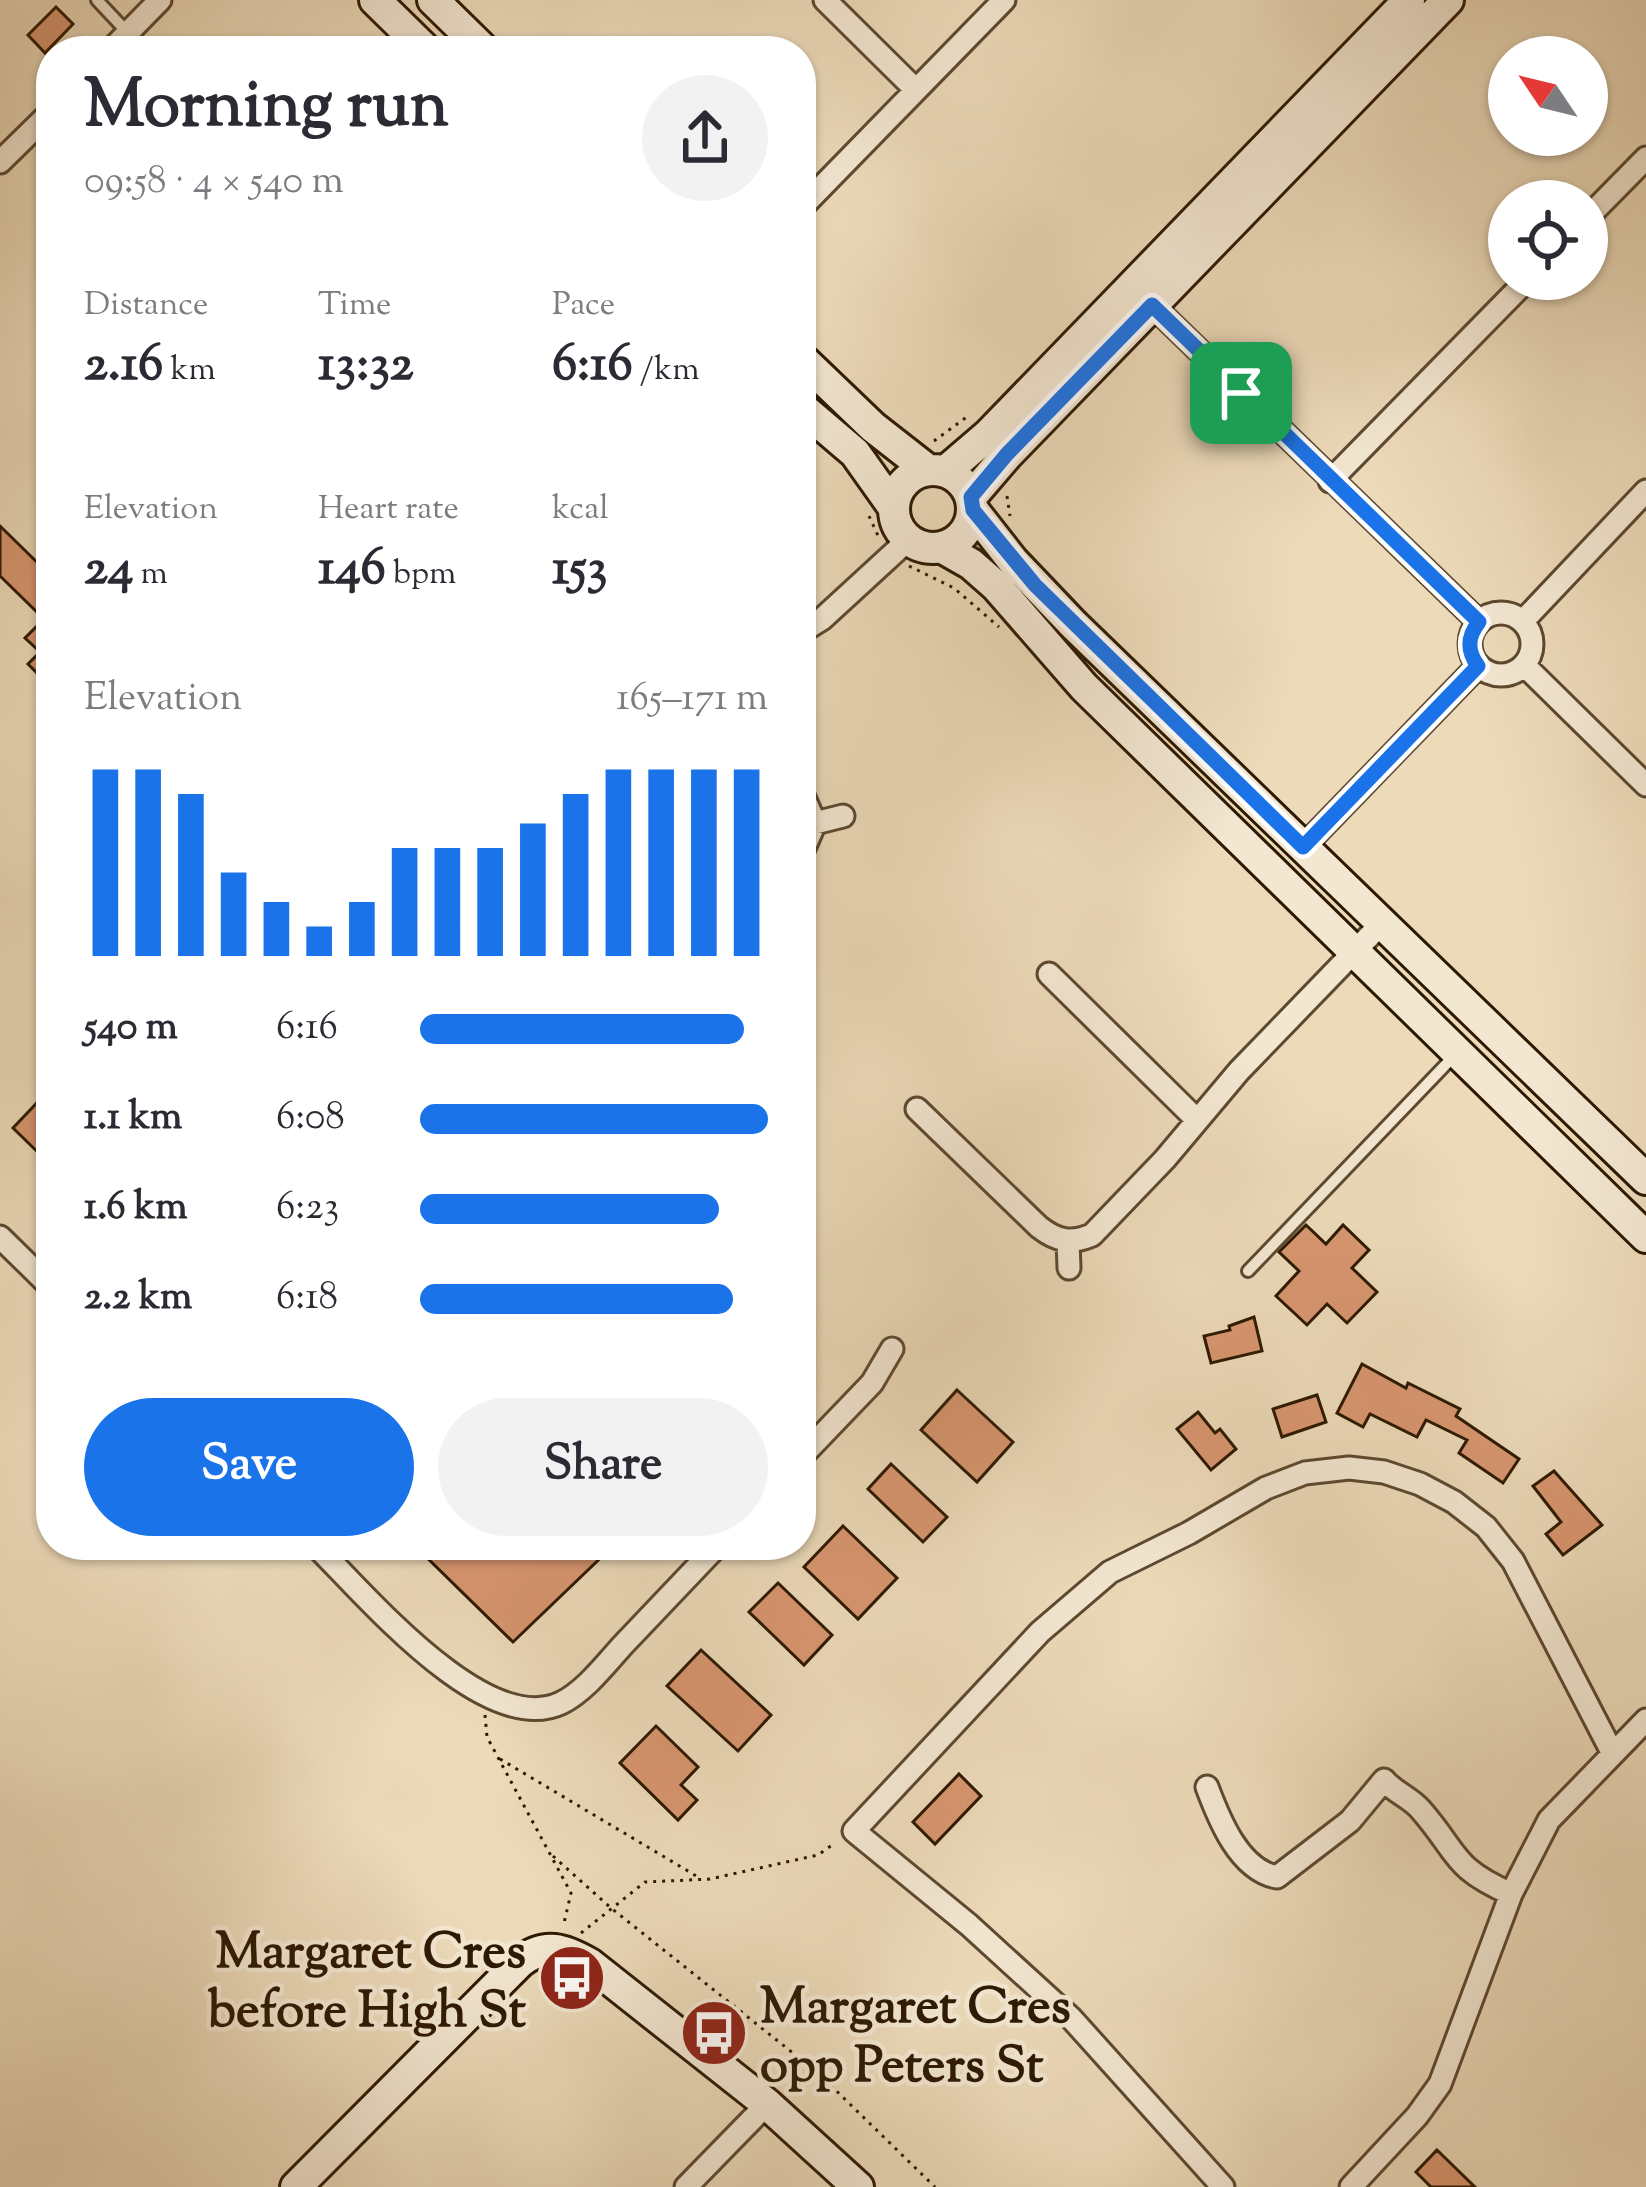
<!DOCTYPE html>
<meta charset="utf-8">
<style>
:root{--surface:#fff;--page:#f2f2f3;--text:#2b2b33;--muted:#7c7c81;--accent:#1a73e8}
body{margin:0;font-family:"Sorts Mill Goudy",serif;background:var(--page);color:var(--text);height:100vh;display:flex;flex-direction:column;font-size:45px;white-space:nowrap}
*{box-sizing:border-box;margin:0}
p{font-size:39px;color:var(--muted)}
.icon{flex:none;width:66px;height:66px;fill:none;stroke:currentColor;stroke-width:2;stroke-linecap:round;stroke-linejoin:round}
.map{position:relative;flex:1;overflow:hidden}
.sheet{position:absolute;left:36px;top:36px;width:780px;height:1524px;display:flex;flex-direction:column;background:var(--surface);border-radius:48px;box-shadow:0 3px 9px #0004}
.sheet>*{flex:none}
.needle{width:78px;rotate:305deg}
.controls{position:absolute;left:1488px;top:36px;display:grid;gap:24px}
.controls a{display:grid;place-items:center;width:120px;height:120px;border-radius:50%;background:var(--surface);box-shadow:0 3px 9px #0004;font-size:60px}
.pin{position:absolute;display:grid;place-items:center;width:102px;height:102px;color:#fff;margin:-51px;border-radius:24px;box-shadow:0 6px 18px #0006}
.round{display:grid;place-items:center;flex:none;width:126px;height:126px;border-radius:63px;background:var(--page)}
.overview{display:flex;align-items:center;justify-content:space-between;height:204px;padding:0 48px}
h1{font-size:66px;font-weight:800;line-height:90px}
.metrics{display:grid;grid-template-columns:repeat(3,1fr);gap:18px;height:204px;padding:12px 48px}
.metrics div{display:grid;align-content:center}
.metrics b{font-size:51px;font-weight:800}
.metrics small{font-size:33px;font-weight:400}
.metrics p{font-size:33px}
.chart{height:336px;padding:24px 48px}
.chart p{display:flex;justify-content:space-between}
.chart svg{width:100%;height:216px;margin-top:12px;stroke:var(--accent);stroke-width:6}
.action{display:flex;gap:24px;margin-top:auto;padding:24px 48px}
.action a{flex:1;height:138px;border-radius:72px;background:var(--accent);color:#fff;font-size:48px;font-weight:800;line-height:138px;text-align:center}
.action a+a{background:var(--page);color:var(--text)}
ul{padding:0 48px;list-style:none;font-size:39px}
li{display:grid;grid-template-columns:192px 144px 1fr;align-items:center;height:90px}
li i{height:30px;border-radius:15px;background:var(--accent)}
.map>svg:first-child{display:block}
</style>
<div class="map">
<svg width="1646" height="2187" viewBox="0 0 1646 2187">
<rect width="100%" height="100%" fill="#ecdab9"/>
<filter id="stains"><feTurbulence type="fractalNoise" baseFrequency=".00167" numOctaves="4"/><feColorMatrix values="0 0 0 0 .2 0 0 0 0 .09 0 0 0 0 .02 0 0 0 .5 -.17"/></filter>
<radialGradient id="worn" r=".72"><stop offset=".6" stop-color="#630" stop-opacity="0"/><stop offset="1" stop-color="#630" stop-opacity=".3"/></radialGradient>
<path fill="#d89670" stroke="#2d1902" stroke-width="3" d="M56,7L73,24L45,53L28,35Z
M0,526L51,576V673L44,680L28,664L40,652L25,638L44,619L0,576Z
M51,1088V1165L13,1128Z
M1306,1225L1326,1244L1343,1225L1369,1250L1352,1268L1377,1292L1347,1323L1327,1304L1307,1325L1276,1296L1299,1271L1279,1252Z
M1254,1317L1262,1351L1211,1363L1204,1336L1230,1330L1229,1326Z
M1362,1364L1406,1388L1408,1383L1460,1409L1456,1416L1519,1459L1503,1483L1459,1453L1467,1440L1426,1420L1417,1437L1370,1414L1363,1427L1337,1413Z
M957,1390L1013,1442L977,1482L921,1430Z
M1317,1395L1326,1422L1282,1437L1273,1409Z
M1198,1412L1215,1433L1220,1429L1236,1449L1211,1470L1177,1429Z
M891,1464L947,1517L923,1542L868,1489Z
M1554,1471L1602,1525L1563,1555L1546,1534L1561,1522L1533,1486Z
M843,1526L897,1578L858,1619L804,1567Z
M414,1545H614L513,1642Z
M778,1583L832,1635L804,1665L749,1612Z
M701,1650L771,1715L738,1751L667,1686Z
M656,1726L698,1767L681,1785L697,1800L678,1820L620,1763Z
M959,1774L981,1796L935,1844L913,1822Z
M1437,2150L1475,2187H1431L1416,2172Z"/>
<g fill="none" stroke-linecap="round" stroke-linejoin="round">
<g stroke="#5d4930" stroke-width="16">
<path id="lane" d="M97,0L128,33
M1248,1271L1454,1056"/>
</g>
<g stroke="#5d4930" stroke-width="27">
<path id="street" d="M825,0L916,90
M110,51L160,0
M0,162L51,112
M801,208L1004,0
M1587,218L1646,158
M1152,305L1479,622
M1330,481L1528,279
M1470 644a31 31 0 1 1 62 0a31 31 0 1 1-62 0Z
M1523,621L1646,491
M801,632L822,619L908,540
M1524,665L1646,785
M801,791L815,823L801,855
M815,823L843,816
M1303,847L1478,666
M1049,974L1196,1119
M917,1109L1039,1227C1057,1241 1071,1244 1092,1235L1165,1159L1239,1071L1382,923
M0,1237L51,1287
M1068,1241L1069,1268
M801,1457L872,1383L892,1349
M315,1545C364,1593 485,1739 561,1703C584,1692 605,1665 622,1646C654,1612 686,1579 718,1545
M1207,1787C1219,1819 1239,1870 1277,1877L1350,1821L1384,1780C1395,1793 1410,1797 1421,1810C1460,1855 1451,1867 1511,1894
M686,2187L767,2104
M1223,2187L1071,2018L969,1925L854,1831L1040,1632L1110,1572L1189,1533L1266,1488L1305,1473L1349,1468L1384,1472L1420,1484L1454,1502L1486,1527L1513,1561L1613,1754
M1351,2187L1417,2116L1440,2084L1511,1894L1549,1820L1646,1720"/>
</g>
<g stroke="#2d1902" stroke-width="36">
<path id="secondary" d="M375,0L427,51
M433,0L485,51
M801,358L873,427L928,470
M801,407L855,453L894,508
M894 509a39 39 0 1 1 78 0a39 39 0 1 1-78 0Z
M946,471L988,435L1409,0
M971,497L1007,455L1448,0
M973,510L1013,561L1073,624L1646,1179
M943,548L971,564L996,586L1084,687L1646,1237
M296,2187L520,1962C545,1942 564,1949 590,1964L767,2104L858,2187"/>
</g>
<path stroke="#2d1902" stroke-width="3" stroke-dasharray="3 6" stroke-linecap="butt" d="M934,441L968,416
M1007,496L1010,516
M869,516L880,540
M909,566L954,588L999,627
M485,1715L487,1737L571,1893L564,1923
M500,1759L698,1877
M553,1856L611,1908L818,2073L935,2187
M581,1933L645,1882L710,1879L818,1855L835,1843"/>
<use href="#lane" stroke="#f3e7d2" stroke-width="10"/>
<use href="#street" stroke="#f3e7d2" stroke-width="21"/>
<use href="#secondary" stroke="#f3e7d2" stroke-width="30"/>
</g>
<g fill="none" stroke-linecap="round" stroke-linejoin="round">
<g stroke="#fff" stroke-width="24">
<path id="route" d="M1152,305L1479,622C1467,637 1467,651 1478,666L1303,847L1035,585L973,510L971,497L1007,454Z"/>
</g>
<use href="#route" stroke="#1a73e8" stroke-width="15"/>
</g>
<defs>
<g id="bus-disc" transform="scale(3.45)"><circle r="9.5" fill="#8f2418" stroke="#f3e7d2"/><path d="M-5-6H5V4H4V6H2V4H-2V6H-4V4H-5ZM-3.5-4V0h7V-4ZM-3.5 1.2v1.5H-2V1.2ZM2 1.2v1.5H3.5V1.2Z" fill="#fff"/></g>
</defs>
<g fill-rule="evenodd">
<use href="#bus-disc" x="572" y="1978"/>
<use href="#bus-disc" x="714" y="2033"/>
</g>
<g text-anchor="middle" stroke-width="9" stroke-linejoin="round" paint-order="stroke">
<g font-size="51" font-weight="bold" fill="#2d1902" stroke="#f3e7d2" text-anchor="end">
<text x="526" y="1967">Margaret Cres<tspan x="526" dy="59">before High St</tspan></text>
<text x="760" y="2022" text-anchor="start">Margaret Cres<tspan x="760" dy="59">opp Peters St</tspan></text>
</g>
</g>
<rect width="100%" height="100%" filter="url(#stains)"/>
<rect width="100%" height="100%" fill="url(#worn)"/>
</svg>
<div class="controls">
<a><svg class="needle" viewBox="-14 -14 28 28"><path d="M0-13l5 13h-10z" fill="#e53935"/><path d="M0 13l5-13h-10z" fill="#7c7c81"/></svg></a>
<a><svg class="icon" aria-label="locate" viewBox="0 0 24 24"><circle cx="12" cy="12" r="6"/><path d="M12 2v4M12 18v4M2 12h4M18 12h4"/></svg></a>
</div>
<div class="pin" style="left:1241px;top:393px;background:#1e9e55"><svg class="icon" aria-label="arrive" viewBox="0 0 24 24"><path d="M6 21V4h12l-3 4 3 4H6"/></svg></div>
<section class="sheet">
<div class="overview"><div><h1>Morning run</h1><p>09:58 · 4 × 540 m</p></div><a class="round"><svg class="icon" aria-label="share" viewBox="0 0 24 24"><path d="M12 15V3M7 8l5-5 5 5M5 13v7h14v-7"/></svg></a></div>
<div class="metrics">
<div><p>Distance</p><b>2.16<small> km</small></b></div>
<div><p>Time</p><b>13:32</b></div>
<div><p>Pace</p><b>6:16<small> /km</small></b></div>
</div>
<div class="metrics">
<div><p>Elevation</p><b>24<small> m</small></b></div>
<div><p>Heart rate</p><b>146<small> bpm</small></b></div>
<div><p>kcal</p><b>153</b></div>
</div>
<div class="chart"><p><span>Elevation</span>165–171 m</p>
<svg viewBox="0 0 160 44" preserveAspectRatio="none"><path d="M5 44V6M15 44V6M25 44V11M35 44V27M45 44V33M55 44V38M65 44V33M75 44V22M85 44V22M95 44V22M105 44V17M115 44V11M125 44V6M135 44V6M145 44V6M155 44V6"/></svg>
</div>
<ul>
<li><b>540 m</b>6:16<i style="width:93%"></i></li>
<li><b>1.1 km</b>6:08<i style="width:100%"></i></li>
<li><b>1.6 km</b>6:23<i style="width:86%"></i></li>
<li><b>2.2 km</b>6:18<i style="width:90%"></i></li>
</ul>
<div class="action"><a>Save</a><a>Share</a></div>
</section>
</div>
